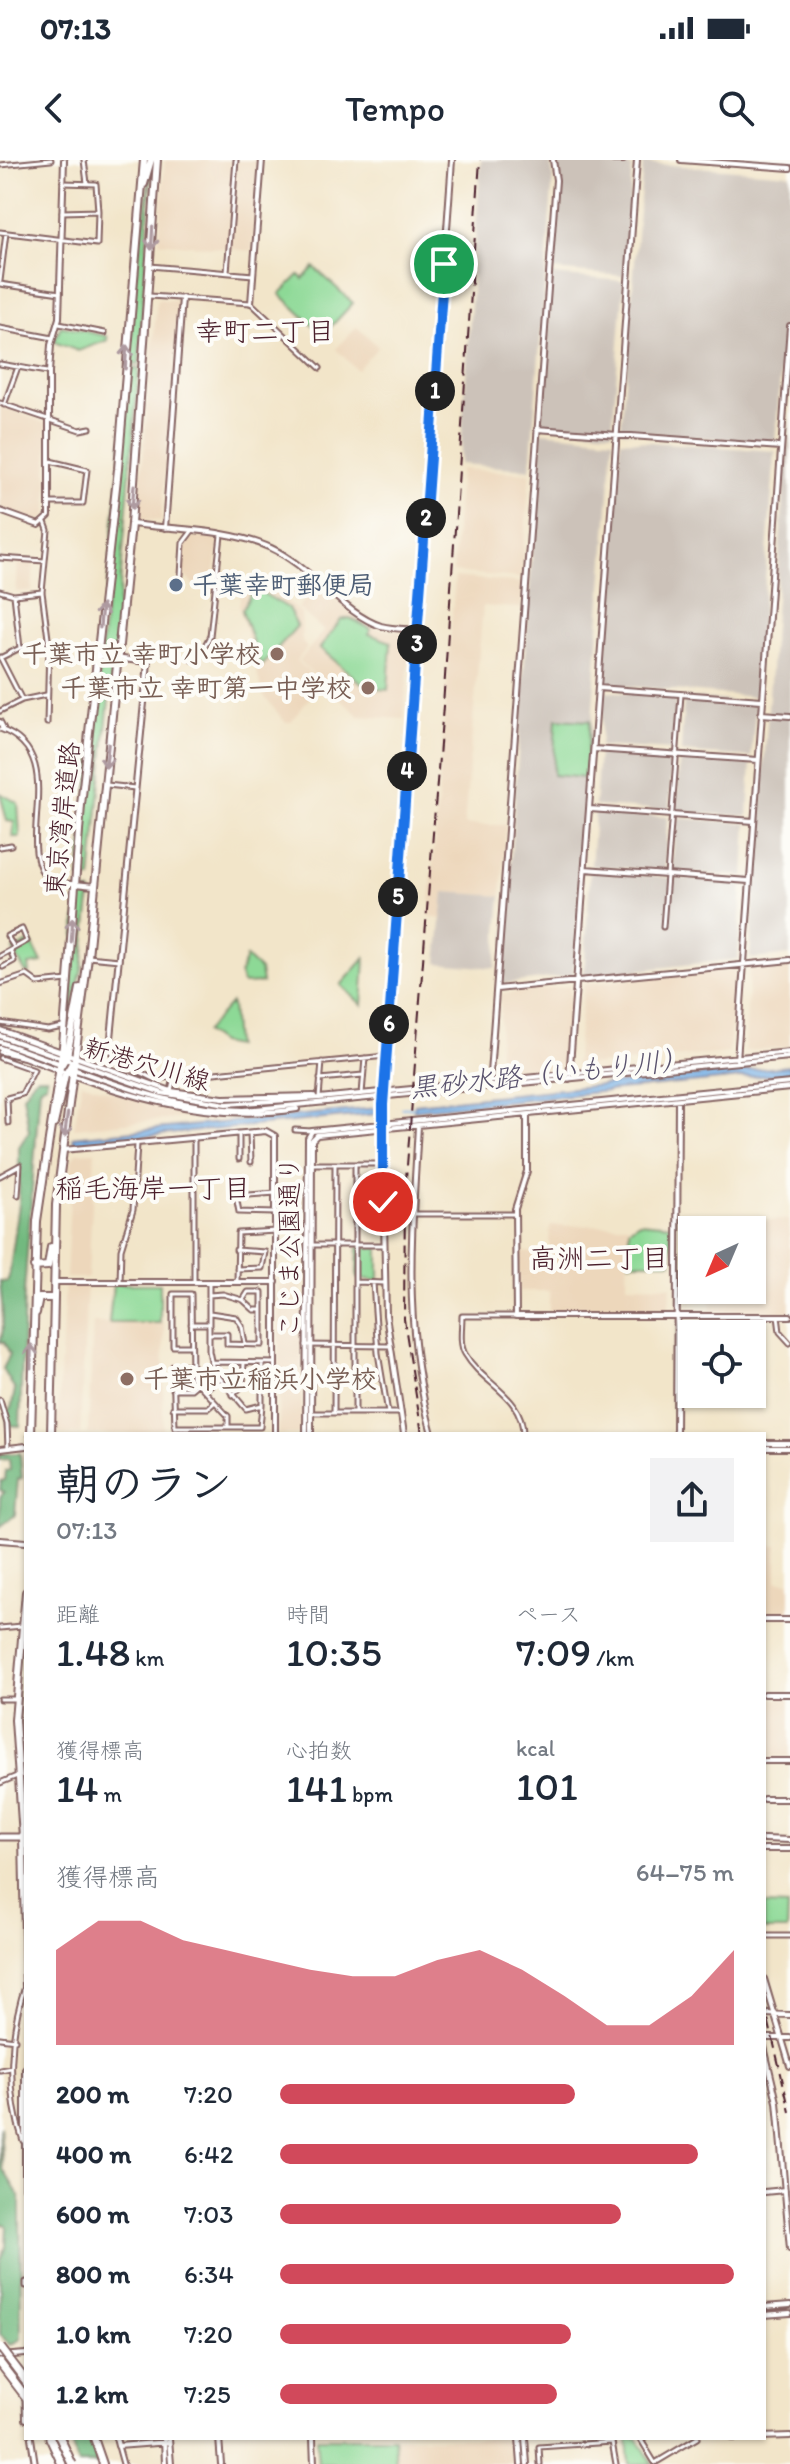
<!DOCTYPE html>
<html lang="ja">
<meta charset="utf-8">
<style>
:root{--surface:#fff;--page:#f2f2f3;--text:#1f2937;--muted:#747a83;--accent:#d1495b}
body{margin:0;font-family:Itim,"Klee One",sans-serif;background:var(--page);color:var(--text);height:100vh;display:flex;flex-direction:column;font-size:30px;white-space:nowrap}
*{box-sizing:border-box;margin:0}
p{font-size:26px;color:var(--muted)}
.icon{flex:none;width:44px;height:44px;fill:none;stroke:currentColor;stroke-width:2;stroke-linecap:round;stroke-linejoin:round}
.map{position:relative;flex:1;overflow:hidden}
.drawer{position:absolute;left:24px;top:1272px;width:742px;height:1008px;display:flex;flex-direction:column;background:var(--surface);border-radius:0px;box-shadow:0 2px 6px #0004}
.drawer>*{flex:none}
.needle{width:52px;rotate:224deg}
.tools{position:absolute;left:678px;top:1056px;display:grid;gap:16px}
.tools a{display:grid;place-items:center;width:88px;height:88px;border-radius:0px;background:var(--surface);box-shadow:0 2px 6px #0004;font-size:40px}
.pin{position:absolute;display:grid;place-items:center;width:68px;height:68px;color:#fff;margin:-34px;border:4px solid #fff;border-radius:50%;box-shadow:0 2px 8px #0007}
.km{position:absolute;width:40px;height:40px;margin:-20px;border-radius:50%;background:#222;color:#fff;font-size:22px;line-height:40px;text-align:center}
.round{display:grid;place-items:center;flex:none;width:84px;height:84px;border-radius:0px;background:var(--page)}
.overview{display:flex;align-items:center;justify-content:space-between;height:136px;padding:0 32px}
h1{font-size:44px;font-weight:600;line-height:60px}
.metrics{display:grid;grid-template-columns:repeat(3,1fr);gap:12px;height:136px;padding:8px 32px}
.metrics div{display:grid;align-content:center}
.metrics b{font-size:40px;font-weight:600}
.metrics small{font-size:22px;font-weight:400}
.metrics p{font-size:22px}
.chart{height:224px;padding:16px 32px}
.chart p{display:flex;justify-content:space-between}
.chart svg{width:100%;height:144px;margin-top:8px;fill:var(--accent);opacity:.7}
ul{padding:0 32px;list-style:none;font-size:26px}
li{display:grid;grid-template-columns:128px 96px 1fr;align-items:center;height:60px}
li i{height:20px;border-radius:10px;background:var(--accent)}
.status{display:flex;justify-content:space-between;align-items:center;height:56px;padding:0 40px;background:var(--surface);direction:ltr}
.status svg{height:22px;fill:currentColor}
header{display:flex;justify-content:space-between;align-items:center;height:104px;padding:0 32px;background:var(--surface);font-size:36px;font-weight:600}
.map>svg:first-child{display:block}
</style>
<div class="status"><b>07:13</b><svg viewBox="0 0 49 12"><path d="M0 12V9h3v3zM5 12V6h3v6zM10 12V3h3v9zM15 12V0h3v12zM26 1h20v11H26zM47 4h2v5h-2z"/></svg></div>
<header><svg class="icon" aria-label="back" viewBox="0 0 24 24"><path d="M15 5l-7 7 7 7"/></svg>Tempo<svg class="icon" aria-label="search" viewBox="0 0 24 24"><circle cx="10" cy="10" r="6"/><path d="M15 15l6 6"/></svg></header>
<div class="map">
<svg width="790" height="2304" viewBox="0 0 790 2304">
<rect width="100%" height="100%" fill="#fdfcf7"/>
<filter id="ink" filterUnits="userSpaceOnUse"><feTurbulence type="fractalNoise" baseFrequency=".0125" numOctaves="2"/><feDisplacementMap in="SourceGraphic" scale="16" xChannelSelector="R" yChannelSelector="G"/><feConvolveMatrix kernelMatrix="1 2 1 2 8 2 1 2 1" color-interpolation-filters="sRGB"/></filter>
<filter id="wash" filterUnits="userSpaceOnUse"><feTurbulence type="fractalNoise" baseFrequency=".006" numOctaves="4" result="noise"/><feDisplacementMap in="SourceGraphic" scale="32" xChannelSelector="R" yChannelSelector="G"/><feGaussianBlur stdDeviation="1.8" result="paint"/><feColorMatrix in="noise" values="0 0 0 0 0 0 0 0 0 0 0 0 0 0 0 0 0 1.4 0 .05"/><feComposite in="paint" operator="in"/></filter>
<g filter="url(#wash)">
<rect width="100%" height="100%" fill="#f2e5c9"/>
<path fill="#edd7bb" d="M165,0H259L252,91L159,82Z
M157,139L179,141L161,361L141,359L138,355Z
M357,167L378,187L357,210L336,189Z
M0,246L48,264L47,355L39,361L0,348Z
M460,309L530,313L521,418L453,412Z
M194,376L219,380L212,432L201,430L182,414L185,385Z
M18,401L34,402L32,431L16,432Z
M455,417L523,423L521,448L483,446L464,665H506L501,736L444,732L441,759L429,756Z
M252,423L273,430L301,453L302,482L307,488L297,501L321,523L291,562H285L263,535L239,446L241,435Z
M318,424L363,461L381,469L411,473L404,559L359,556L299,501L324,471L298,448Z
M790,804V887L745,891L749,810Z
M735,809L729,893L575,906L584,824Z
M570,826L566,907L498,915L501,834Z
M82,922L171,952L189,957L74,968Z
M95,992L88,1118H66L72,1000L76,993Z
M712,1060H790V1152L711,1151L712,1130H752V1070H712Z
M628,1065L627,1125L671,1126L668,1152L549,1151V1131H519V1092L549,1093L550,1066Z
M65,1124H87L80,1274H57Z
M279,1125H301L302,1274H279Z
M93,1163H164L163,1274H88Z
M764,1385L777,1386V1421L790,1422V1455H764Z
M764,1539H790V1596H764Z
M395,2278H516L518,2304H397Z"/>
<path fill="#ccc2b9" d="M481,0H550L553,16L530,309L460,304Z
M556,1L632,7L624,116L552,110L559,16Z
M643,3L790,14V85L775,283L621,271Z
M552,115L624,121L612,272L540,266Z
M790,248V795L752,799L750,797Z
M541,272L613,279L573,815L502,824Z
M621,280L775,291L756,537L603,524Z
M604,531L676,537L673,590L600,586Z
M684,537L756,543L751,597L681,592Z
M599,592L672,597L669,650L595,646Z
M680,597L751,603L748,656L676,652Z
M595,652L667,657L665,710L591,706Z
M676,658L747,663L744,716L672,712Z
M590,712L742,723L738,799L584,816Z
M444,732L501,736L495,808L437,803Z"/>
<path fill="#8dd996" stroke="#6c7c60" stroke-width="2" d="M152,0L139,205L130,204L135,122Z
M314,107L353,143L323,175L280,134L299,115L303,119Z
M61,166L107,176L108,180L78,191L54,182Z
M129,208L139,209L114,494L101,493Z
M254,428L288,448L297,466L261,507L242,450Z
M350,458L371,469L369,474L391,482L388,530L367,528L320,488L341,460Z
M101,498L113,499L91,719L79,718Z
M556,559L590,561L585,618L553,615Z
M0,633L18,643L20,677H13L14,662L7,661Z
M78,731L91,732L82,809L70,856Z
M31,781L42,803L29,805L30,813H26L13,790Z
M246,797L260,810L262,823L243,824L240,814Z
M365,798L362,845L341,825Z
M231,843L232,845L235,886L220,883L205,872Z
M639,1062L671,1065V1102H629V1069Z
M358,1087L379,1088V1121L357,1118Z
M113,1124H160V1163H109Z
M764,1745L788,1746L787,1770H764Z
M316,2278H394L396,2304H318Z
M627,2278H637L653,2304H629Z"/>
<path fill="#72b97f" stroke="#5e6c55" stroke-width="2" d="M36,917H47L46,924L40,927L24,1132L20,1266L8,1265L6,1251L11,1249L15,1230L3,1209L10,1194L4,1182H0C6,1170 1,1136 0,1121L7,1122L9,1116L19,1044V987L29,971L23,935Z
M20,1293L22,1318L18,1319L15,1355L0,1367V1338L4,1332L0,1330L1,1321L5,1320L6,1311L10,1310L9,1299L0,1300V1294Z
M0,1966L3,2009L20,2037L21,2179L11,2185L0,2175V2100L6,2087L7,2065L0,2064Z
M69,2278H90L98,2304H78Z"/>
<path fill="#76b1e8" stroke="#60688a" stroke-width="2" d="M790,906V913L414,950L415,944Z
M377,948L376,954L74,983L73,977Z"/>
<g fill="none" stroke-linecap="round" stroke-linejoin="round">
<path stroke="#76b1e8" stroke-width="2" d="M401,948L414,947"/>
</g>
</g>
<g filter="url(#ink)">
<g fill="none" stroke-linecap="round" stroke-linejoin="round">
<g stroke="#856462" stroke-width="7">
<path id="minor" d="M84,0L87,23
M0,5L51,0
M64,23L96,24L98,51
M0,72L97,84L98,51L62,52
M150,106L253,115
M227,112L236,0
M0,121L6,73
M0,124L60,133
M150,136L251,143L320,208
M59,164L105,173
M0,168L53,178
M0,204L47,212
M0,243L80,270L90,268
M4,245L18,207
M49,343H83L87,310L50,301
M45,362L48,370L42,432L49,486L47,563
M0,398L45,401
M181,415L183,383L192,371
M0,431L14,435L42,432
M14,435L20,488
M0,497L22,540
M0,498L20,488L49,486
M192,500L202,491L210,476L221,375
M0,551L22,540L46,535
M0,569C73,595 10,689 50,721L75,724
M107,625L135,628
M0,687L11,685
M663,767L681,535
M0,796L27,781L22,769L7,776L14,787
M88,797L119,800
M3,807L14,801L11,792
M0,824L27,815L38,823L68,820
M0,863L48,870L63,867
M0,892L22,897
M0,898L34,910L22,934L7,938L8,963
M114,899L154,919L174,917L171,931
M174,917L386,896
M320,919L363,915
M362,934L365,898
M319,938L322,902
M295,970L312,971
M250,973L251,1002
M239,974V999
M312,1004H382
M0,1016L20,1005L18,1035
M276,1053L239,1052L236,1036L276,1033
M413,1054H515
M311,1085H383
M236,1090L265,1092L262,1108L237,1109
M120,1122L121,1089L133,1050L137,984
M194,1122V978
M209,1122V1191L213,1210L246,1249L262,1245V1203
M237,1122L238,1073L276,1071
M356,1122L385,1123
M373,1123L378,1193L388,1253
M209,1135L223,1134L243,1140
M210,1153L236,1157L242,1166L245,1184
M516,1156H462C462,1168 459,1184 465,1194C483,1225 523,1235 523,1274
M778,1156L780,1172L790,1183
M191,1164H209
M209,1174H227V1184L262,1185V1132H248L243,1140L254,1150H262
M306,1185L389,1186
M191,1186H173V1134H191L192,1217L228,1256V1267
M211,1202L275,1203
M191,1204L173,1206L175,1267H260L262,1245
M173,1229H191L198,1223
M206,1229L218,1219
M233,1235L243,1225L244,1203
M0,1240L7,1264L8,1288
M173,1248H208L215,1242
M311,1253H399
M334,1253L335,1004
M355,1253V1004
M0,1468L22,1466
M0,1539H16
M0,1623L17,1616
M764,1776H790
M0,1878L15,1880
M0,1910L11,1908
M23,1981C6,1930 9,1874 26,1823
M26,2122V2126
M645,2278L641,2280L655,2303L697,2278
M118,2286L123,2304
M540,2304L539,2287L612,2282L616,2304"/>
</g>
<g stroke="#856462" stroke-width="8">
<path id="tertiary" d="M614,0H623
M681,0L790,8
M251,143L262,0
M537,269L781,287
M0,351L39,365L49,356V212L51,185L59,158L64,0
M132,364C177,370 230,369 271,388C310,406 345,455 381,466C392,469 406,469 418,470
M165,368L182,138
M97,496L148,502L111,878L114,899
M598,528L762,540
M761,554L790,556
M0,562L3,568
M594,589L758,600
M590,649L754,661
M585,709L749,721
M75,724L94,726
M497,829L790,800
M0,870L171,931L223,938L314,936
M0,876L162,933L226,944L319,938L790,892
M0,882L61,904
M0,888C97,924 191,966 297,949
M737,900L790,166
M73,909C130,929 183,949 244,950L790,897
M569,919L637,0
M489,927L556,20L553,0
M527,955V1011L515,1049L516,1156H790
M418,966C412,1078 402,1163 432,1274
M63,990L266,971L275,976V1274
M54,1122H276
M306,1274L308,978L312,971L790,923
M311,1274L312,980L317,975L790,928
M404,1274L386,1155L382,963L452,0
M676,1274L678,940
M764,1283H790
M764,1288H790
M0,1289L26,1286
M0,1380L26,1382
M764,1460H790
M764,1534H790
M764,1601H790
M764,1639H790
M764,1679L790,1680
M764,1689H790
M764,1819L790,1906
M764,1854L790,1855
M764,1878H790
M764,1887L777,1942L790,2089
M764,2032L785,2030
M764,2147L790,2145
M764,2155L790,2153
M0,2196L26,2194
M25,2221L26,2259
M31,2278L35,2304
M116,2278L118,2286L169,2282
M164,2278L165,2304
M169,2278L171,2304
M219,2278L221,2304
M313,2278L314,2304
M519,2278L521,2304
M525,2278L527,2304
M732,2278L790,2276"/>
</g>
<g stroke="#856462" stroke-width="9">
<path id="secondary" d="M0,1677H25"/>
</g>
<g stroke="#856462" stroke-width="10">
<path id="trunk" d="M144,24L151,0
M59,909L67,896L80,828
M54,964L65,915L72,903
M34,1107L48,1106L51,1087
M36,1153L39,1138H53
M31,1274L37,1061L63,886L81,645L118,309L144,0
M51,1274L56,1045L88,797L131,364L157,0
M26,1432L15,1560L23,1677L26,1825
M26,1909V2027
M94,2278L103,2304"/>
</g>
<g stroke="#856462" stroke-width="11">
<path id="motorway" d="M50,2278L62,2304"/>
</g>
<use href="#minor" stroke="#fff" stroke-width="3"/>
<use href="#tertiary" stroke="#fff" stroke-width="4"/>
<use href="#secondary" stroke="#fff" stroke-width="5"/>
<use href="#trunk" stroke="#fff" stroke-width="6"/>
<use href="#motorway" stroke="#fff" stroke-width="7"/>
<path stroke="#4a1f2b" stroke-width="2" stroke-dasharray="12 6" stroke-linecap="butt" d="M422,1274L404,1159L405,1031L443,546L480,0
M764,1842L790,1952"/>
<g stroke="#856462" stroke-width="11" stroke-linecap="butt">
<path id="motorway-bridge" d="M0,2187L26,2221
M0,2203L26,2237
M60,2278L72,2304"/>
</g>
<use href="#motorway-bridge" stroke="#fff" stroke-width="7"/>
</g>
<defs><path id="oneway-shaft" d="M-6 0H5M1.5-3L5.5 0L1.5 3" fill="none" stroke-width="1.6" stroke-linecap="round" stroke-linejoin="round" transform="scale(2)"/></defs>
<g stroke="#ae9aa0">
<use href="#oneway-shaft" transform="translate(152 78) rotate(93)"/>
<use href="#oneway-shaft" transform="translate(126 197) rotate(-86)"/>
<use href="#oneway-shaft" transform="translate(133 337) rotate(95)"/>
<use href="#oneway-shaft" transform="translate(101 456) rotate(-85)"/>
<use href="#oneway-shaft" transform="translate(107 596) rotate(96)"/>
<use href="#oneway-shaft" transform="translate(72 770) rotate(-86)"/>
<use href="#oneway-shaft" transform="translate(66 965) rotate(98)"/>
<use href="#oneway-shaft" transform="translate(31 1196) rotate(-89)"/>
</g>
</g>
<g fill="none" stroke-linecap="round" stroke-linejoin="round" filter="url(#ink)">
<g stroke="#fff" stroke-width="16">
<path id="route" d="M383,1042V945L444,104"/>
</g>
<use href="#route" stroke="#1a73e8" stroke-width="10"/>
</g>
<circle fill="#5c6f8a" stroke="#fdfcf7" stroke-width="3" cx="176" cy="425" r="8"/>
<g fill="#8d6e63" stroke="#fdfcf7" stroke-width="3">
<circle cx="277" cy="494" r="8"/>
<circle cx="368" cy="528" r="8"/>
<circle cx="127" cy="1219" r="8"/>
</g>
<g text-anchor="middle" stroke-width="8" stroke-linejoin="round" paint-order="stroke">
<g font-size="26" font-weight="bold" fill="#4e5e75" stroke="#fdfcf7" text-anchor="start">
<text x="192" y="434">千葉幸町郵便局</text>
</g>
<g font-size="26" font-weight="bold" fill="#785e54" stroke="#fdfcf7" text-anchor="end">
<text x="261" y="503">千葉市立 幸町小学校</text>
<text x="352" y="537">千葉市立 幸町第一中学校</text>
<text x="143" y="1228" text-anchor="start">千葉市立稲浜小学校</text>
</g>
<g font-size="26" fill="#4a1f2b" stroke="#fdfcf7">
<text transform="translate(62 659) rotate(-84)" y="9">東京湾岸道路</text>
<text transform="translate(147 904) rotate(16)" y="9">新港穴川線</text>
<text transform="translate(289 1087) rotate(-90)" y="9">こじま公園通り</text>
</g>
<g font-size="28" fill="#4a1f2b" stroke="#fdfcf7">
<text x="265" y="181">幸町二丁目</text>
<text x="153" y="1038">稲毛海岸一丁目</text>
<text x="599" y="1108">高洲二丁目</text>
</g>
<g font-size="28" font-style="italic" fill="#59526d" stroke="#fdfcf7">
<text transform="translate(549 913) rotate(-6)" y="10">黒砂水路（いもり川）</text>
</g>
</g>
</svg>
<div class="tools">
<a><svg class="needle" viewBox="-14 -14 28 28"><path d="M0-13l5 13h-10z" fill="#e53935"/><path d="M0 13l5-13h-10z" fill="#747a83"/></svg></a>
<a><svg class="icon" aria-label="locate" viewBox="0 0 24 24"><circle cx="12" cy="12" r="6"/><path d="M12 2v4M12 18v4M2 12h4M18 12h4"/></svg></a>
</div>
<div class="pin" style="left:444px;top:104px;background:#1e9e55"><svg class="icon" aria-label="arrive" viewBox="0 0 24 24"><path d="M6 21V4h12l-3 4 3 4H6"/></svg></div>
<div class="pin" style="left:383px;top:1042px;background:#d93025"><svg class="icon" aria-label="check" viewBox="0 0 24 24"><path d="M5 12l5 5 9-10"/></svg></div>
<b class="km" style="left:435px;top:231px">1</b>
<b class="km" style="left:426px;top:358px">2</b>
<b class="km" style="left:417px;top:484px">3</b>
<b class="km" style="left:407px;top:611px">4</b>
<b class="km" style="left:398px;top:737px">5</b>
<b class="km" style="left:389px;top:864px">6</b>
<section class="drawer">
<div class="overview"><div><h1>朝のラン</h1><p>07:13</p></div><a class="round"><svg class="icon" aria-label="share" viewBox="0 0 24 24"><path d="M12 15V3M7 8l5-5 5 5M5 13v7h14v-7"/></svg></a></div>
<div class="metrics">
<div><p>距離</p><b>1.48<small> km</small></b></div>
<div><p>時間</p><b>10:35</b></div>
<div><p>ペース</p><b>7:09<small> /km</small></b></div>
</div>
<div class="metrics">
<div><p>獲得標高</p><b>14<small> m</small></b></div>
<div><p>心拍数</p><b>141<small> bpm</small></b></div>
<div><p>kcal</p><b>101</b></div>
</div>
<div class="chart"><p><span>獲得標高</span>64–75 m</p>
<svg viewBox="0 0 160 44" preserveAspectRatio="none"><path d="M0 44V15L10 6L20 6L30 12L40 15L50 18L60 21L70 23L80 23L90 18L100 15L110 21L120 29L130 38L140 38L150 29L160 15V44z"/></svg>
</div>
<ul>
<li><b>200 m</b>7:20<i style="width:65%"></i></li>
<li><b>400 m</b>6:42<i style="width:92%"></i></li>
<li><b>600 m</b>7:03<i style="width:75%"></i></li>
<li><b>800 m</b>6:34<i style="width:100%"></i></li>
<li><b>1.0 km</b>7:20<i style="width:64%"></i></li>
<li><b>1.2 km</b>7:25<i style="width:61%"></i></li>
</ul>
</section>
</div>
